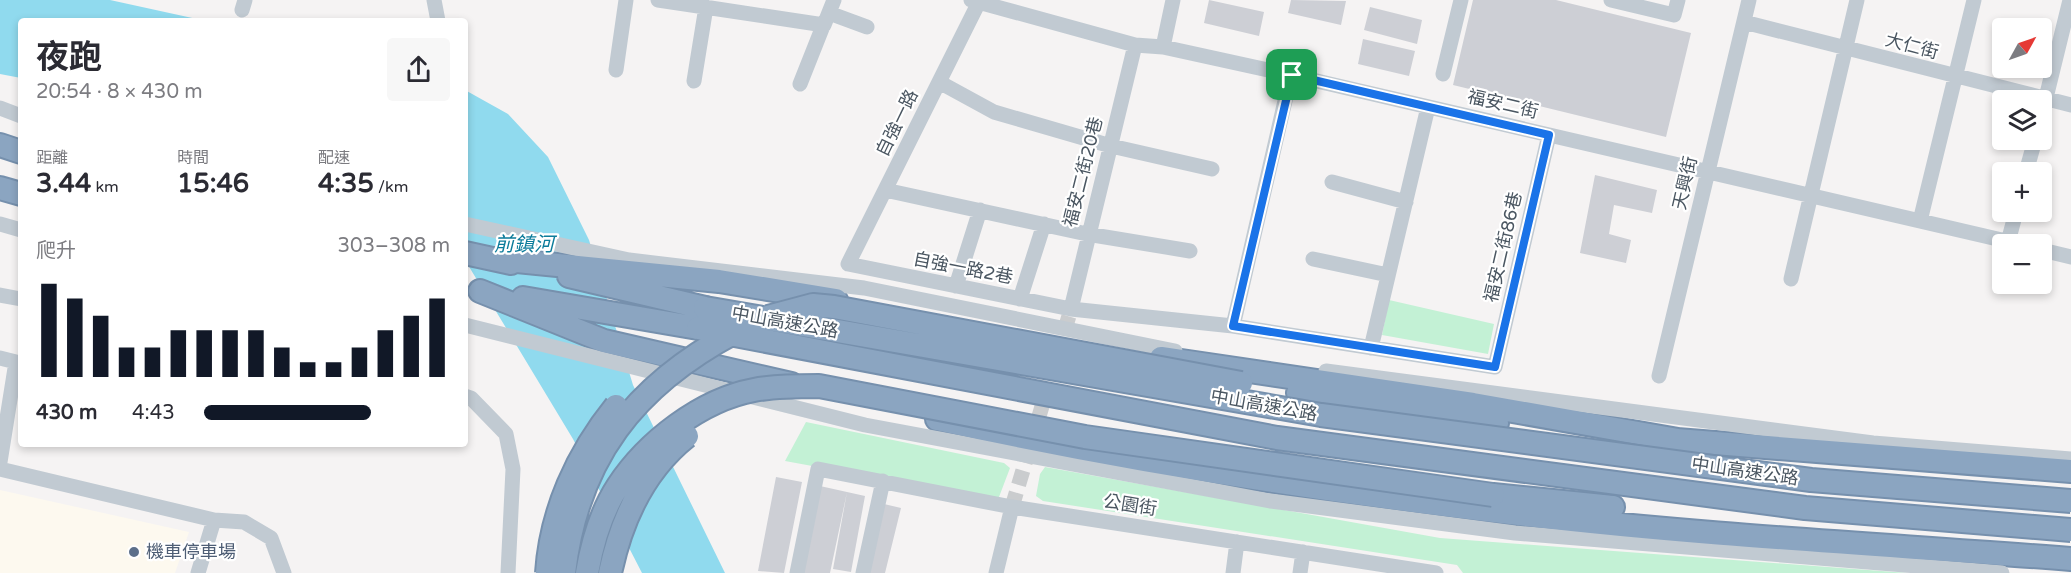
<!DOCTYPE html>
<html lang="zh-TW">
<meta charset="utf-8">
<style>
:root{--surface:#fff;--page:#f7f7f7;--text:#2b2b33;--muted:#7c7c81;--accent:#111827}
body{margin:0;font-family:"Varela Round","Noto Sans TC",sans-serif;background:var(--page);color:var(--text);height:100vh;display:flex;flex-direction:column;font-size:22px;white-space:nowrap}
*{box-sizing:border-box;margin:0}
p{font-size:20px;color:var(--muted)}
.icon{flex:none;width:33px;height:33px;fill:none;stroke:currentColor;stroke-width:2;stroke-linecap:round;stroke-linejoin:round}
.map{position:relative;flex:1;overflow:hidden}
.sheet{position:absolute;left:18px;top:18px;width:450px;height:429px;display:flex;flex-direction:column;background:var(--surface);border-radius:6px;box-shadow:0 3px 9px #0003}
.sheet>*{flex:none}
.needle{width:39px;rotate:50deg}
.buttons{position:absolute;left:1992px;top:18px;display:grid;gap:12px}
.buttons a{display:grid;place-items:center;width:60px;height:60px;border-radius:6px;background:var(--surface);box-shadow:0 3px 9px #0003;font-size:30px}
.pin{position:absolute;display:grid;place-items:center;width:51px;height:51px;color:#fff;margin:-26px;border-radius:12px;box-shadow:0 3px 9px #0006}
.round{display:grid;place-items:center;flex:none;width:63px;height:63px;border-radius:6px;background:var(--page)}
.overview{display:flex;align-items:center;justify-content:space-between;height:102px;padding:0 18px}
h1{font-size:33px;font-weight:700;line-height:45px}
.metrics{display:grid;grid-template-columns:repeat(3,1fr);gap:9px;height:102px;padding:6px 18px}
.metrics div{display:grid;align-content:center}
.metrics b{font-size:26px;font-weight:700}
.metrics small{font-size:16px;font-weight:400}
.metrics p{font-size:16px}
.chart{height:168px;padding:12px 18px}
.chart p{display:flex;justify-content:space-between}
.chart svg{width:100%;height:108px;margin-top:6px;stroke:var(--accent);stroke-width:6}
ul{padding:0 18px;list-style:none;font-size:20px}
li{display:grid;grid-template-columns:96px 72px 1fr;align-items:center;height:45px}
li i{height:15px;border-radius:8px;background:var(--accent)}
.map>svg:first-child{display:block}
</style>
<div class="map">
<svg width="2071" height="573" viewBox="0 0 2071 573">
<rect width="100%" height="100%" fill="#f5f3f3"/>
<path fill="#fdf9ef" d="M0,490L189,532L175,573H0Z"/>
<path fill="#c3f1d5" d="M1389,300L1494,324L1488,354L1382,335Z
M806,422L1004,463L1010,468L999,497L992,499L785,461Z
M1045,467L1440,538L1908,573H1463L1457,565L1043,501L1036,496L1040,474Z"/>
<path fill="#90daee" d="M0,0H110L206,21H21V78L0,74Z
M465,90L508,114L548,157L589,240L633,385L725,573H642L573,439L465,260Z"/>
<path fill="#cdcfd5" d="M1209,0L1264,12L1259,36L1204,23Z
M1291,0L1346,1L1341,25L1288,13Z
M1473,0H1556L1691,33L1666,137L1453,85Z
M1370,7L1422,20L1417,44L1364,30Z
M1363,39L1415,51L1409,76L1358,64Z
M1595,175L1657,190L1652,213L1614,205L1609,234L1631,240L1626,263L1580,253Z
M776,477L802,482L784,573L758,571Z
M820,486L847,492L830,573H802Z
M847,492L865,496L851,572L833,569Z
M884,504L901,508L885,573H866Z"/>
<g fill="none" stroke-linecap="round" stroke-linejoin="round">
<path stroke="#caccce" stroke-width="15" stroke-dasharray="15 8" stroke-linecap="butt" d="M1012,507L1071,309"/>
<g stroke="#7690ad" stroke-width="26">
<path id="highway" d="M0,145L21,152
M0,188L21,194
M465,253L511,263
M497,259L719,281L836,300
M569,276L705,308
M480,291L604,341L791,384
M523,298L698,328
M1161,358L1473,404L1678,440
M1298,393L1407,412L1497,423
M937,419C1131,462 1329,492 1527,515C1707,536 1890,545 2071,559
M1664,439L2071,471
M1493,495L1613,507"/>
</g>
<path stroke="#c1cad2" stroke-width="15" d="M434,0L438,21
M658,0L824,25L834,0
M971,0L1135,45L1163,47L1291,75L2019,244
M980,0L848,264L1071,309L1233,326L1495,367L1549,135
M1611,0L1674,15L1678,0
M242,10L245,0
M829,13L867,27
M1744,22L2071,105
M1163,47L1173,0
M616,70L626,0
M1443,74L1461,0
M694,81L706,7
M939,82L994,112L1111,146L1212,169
M800,84L825,21
M0,108L21,116
M2042,114L2070,0
M2026,172L2035,140
M1332,182L1406,202
M885,190L1087,234L1190,251
M1920,221L1974,0
M0,224L21,230
M465,224L629,260L864,288L1175,351
M2008,242L2016,212
M2042,250L2071,257
M1313,259L1388,275
M1791,279L1857,0
M956,286L980,210
M0,295L21,299
M1020,299L1044,224
M1071,309L1135,45
M465,325L865,425L1270,501L1515,533L2002,573
M1233,326L1291,75
M1371,348L1428,107
M0,358L16,362L0,462
M1326,371L1873,443L2071,459
M1659,376L1749,0
M465,396L471,398L506,434L513,469L508,573
M0,469L214,520L198,573
M214,520L244,522L271,538L284,573
M797,573L818,469L1012,507L1436,573
M863,573L883,481
M996,573L1012,507
M1233,573L1237,542
M1300,573L1303,552"/>
<use href="#highway" stroke="#8ba5c1" stroke-width="22"/>
<g stroke="#7690ad" stroke-width="26" stroke-linecap="butt">
<path id="highway-bridge" d="M705,308L1321,415L1811,480L2071,501
M768,317L813,305L834,307L1241,383
M698,328L1277,438L1805,508L2071,530
M547,573C551,512 577,454 616,406
M564,573C577,458 635,385 735,332
M587,573C592,544 601,512 618,486C647,442 701,400 754,390C776,386 797,386 819,386L1085,437L1493,495
M610,573C621,521 644,470 687,436"/>
</g>
<use href="#highway-bridge" stroke="#8ba5c1" stroke-width="22"/>
</g>
<g fill="none" stroke-linecap="round" stroke-linejoin="round">
<g stroke="#fff" stroke-width="12">
<path id="route" d="M1292,75L1549,135L1495,367L1233,326Z"/>
</g>
<use href="#route" stroke="#1a73e8" stroke-width="8"/>
</g>
<circle fill="#5c6f8a" stroke="#fff" stroke-width="2" cx="134" cy="552" r="6"/>
<g text-anchor="middle" stroke-width="4.5" stroke-linejoin="round" paint-order="stroke">
<g font-size="18" fill="#4a5661" stroke="#fff">
<text transform="translate(1912 46) rotate(15)" y="6">大仁街</text>
<text transform="translate(1503 104) rotate(13)" y="6">福安二街</text>
<text transform="translate(897 123) rotate(-64)" y="6">自強一路</text>
<text transform="translate(1083 172) rotate(-76)" y="6">福安二街20巷</text>
<text transform="translate(1685 183) rotate(-77)" y="6">天興街</text>
<text transform="translate(1503 247) rotate(-77)" y="6">福安二街86巷</text>
<text transform="translate(963 268) rotate(11)" y="6">自強一路2巷</text>
<text transform="translate(785 322) rotate(10)" y="6">中山高速公路</text>
<text transform="translate(1264 405) rotate(10)" y="6">中山高速公路</text>
<text transform="translate(1745 471) rotate(8)" y="6">中山高速公路</text>
<text transform="translate(1130 505) rotate(9)" y="6">公園街</text>
</g>
<g font-size="18" fill="#4e5e75" stroke="#fff" text-anchor="start">
<text x="146" y="558">機車停車場</text>
</g>
<g font-size="20" font-style="italic" fill="#0c7c9b" stroke="#fff">
<text x="524" y="251">前鎮河</text>
</g>
</g>
</svg>
<div class="buttons">
<a><svg class="needle" viewBox="-14 -14 28 28"><path d="M0-13l5 13h-10z" fill="#e53935"/><path d="M0 13l5-13h-10z" fill="#7c7c81"/></svg></a>
<a><svg class="icon" aria-label="layers" viewBox="0 0 24 24"><path d="M12 4l9 5-9 5-9-5zM3 14l9 5 9-5"/></svg></a>
<a>+</a>
<a>−</a>
</div>
<div class="pin" style="left:1292px;top:75px;background:#1e9e55"><svg class="icon" aria-label="arrive" viewBox="0 0 24 24"><path d="M6 21V4h12l-3 4 3 4H6"/></svg></div>
<section class="sheet">
<div class="overview"><div><h1>夜跑</h1><p>20:54 · 8 × 430 m</p></div><a class="round"><svg class="icon" aria-label="share" viewBox="0 0 24 24"><path d="M12 15V3M7 8l5-5 5 5M5 13v7h14v-7"/></svg></a></div>
<div class="metrics">
<div><p>距離</p><b>3.44<small> km</small></b></div>
<div><p>時間</p><b>15:46</b></div>
<div><p>配速</p><b>4:35<small> /km</small></b></div>
</div>
<div class="chart"><p><span>爬升</span>303–308 m</p>
<svg viewBox="0 0 160 44" preserveAspectRatio="none"><path d="M5 44V6M15 44V12M25 44V19M35 44V32M45 44V32M55 44V25M65 44V25M75 44V25M85 44V25M95 44V32M105 44V38M115 44V38M125 44V32M135 44V25M145 44V19M155 44V12"/></svg>
</div>
<ul>
<li><b>430 m</b>4:43<i style="width:68%"></i></li>
</ul>
</section>
</div>
